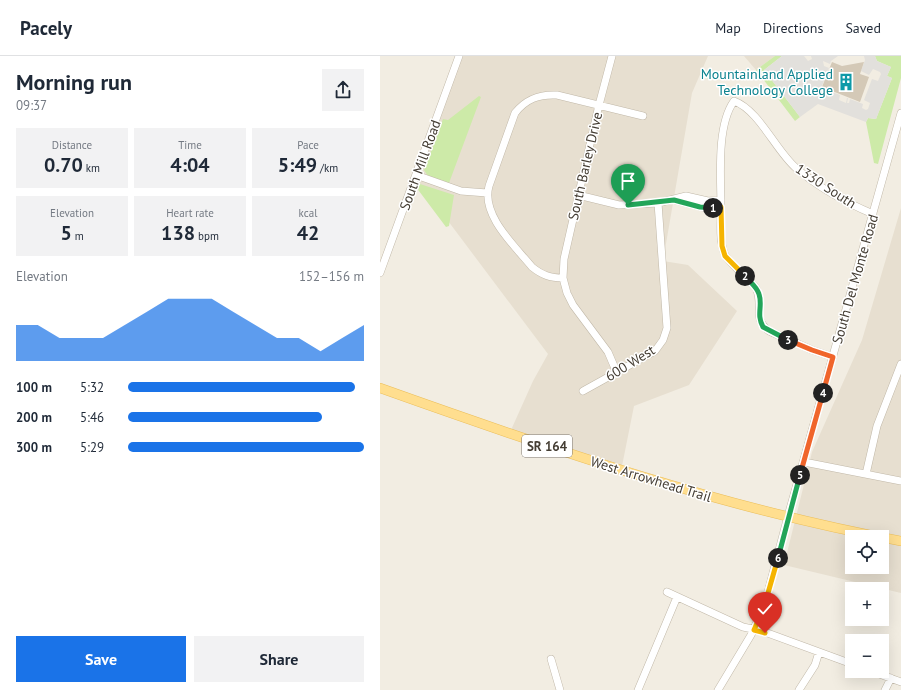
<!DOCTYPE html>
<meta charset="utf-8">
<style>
:root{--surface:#fff;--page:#f2f2f3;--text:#1f2937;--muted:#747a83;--line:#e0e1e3;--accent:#1a73e8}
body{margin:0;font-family:"PT Sans",sans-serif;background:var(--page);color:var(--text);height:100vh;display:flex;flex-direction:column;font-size:15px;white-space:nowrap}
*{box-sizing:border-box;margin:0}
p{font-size:13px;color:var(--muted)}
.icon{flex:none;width:22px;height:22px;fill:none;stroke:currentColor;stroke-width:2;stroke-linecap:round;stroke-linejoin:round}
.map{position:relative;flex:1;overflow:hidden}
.side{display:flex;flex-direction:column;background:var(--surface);width:380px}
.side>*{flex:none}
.controls{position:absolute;left:465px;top:474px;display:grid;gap:8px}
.controls a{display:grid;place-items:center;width:44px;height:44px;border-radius:0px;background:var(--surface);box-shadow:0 4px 16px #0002;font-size:20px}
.pin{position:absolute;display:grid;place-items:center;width:34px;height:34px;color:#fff;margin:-41px -17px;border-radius:50% 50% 50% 0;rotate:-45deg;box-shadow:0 0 4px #0007}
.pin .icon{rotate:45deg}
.km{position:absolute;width:20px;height:20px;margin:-10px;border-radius:50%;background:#222;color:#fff;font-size:11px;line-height:20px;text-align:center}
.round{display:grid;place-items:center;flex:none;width:42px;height:42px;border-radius:0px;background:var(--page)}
.headline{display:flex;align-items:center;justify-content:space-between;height:68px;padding:0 16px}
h1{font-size:22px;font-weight:800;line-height:30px}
.figures{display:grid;grid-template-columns:repeat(3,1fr);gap:6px;height:68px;padding:4px 16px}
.figures div{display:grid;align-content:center;border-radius:0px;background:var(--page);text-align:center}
.figures b{font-size:20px;font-weight:800}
.figures small{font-size:11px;font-weight:400}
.figures p{font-size:11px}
.chart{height:112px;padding:8px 16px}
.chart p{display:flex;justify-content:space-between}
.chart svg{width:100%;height:72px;margin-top:4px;fill:var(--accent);opacity:.7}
.action{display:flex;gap:8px;margin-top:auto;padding:8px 16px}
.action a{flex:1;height:46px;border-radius:0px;background:var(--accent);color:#fff;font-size:16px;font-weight:800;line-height:46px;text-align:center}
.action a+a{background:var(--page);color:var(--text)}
ul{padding:0 16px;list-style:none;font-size:13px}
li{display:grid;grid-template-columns:64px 48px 1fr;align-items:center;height:30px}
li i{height:10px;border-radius:5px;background:var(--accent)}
header{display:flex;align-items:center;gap:24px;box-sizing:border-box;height:56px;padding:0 20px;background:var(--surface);border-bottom:1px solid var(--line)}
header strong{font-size:19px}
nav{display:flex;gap:22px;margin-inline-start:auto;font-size:14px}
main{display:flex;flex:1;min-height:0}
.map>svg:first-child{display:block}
</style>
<header>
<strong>Pacely</strong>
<nav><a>Map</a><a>Directions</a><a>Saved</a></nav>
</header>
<main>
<section class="side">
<div class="headline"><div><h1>Morning run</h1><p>09:37</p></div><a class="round"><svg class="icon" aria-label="share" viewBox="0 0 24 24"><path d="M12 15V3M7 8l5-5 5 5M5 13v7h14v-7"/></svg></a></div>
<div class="figures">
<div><p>Distance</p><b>0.70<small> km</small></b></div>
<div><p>Time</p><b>4:04</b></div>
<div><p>Pace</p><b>5:49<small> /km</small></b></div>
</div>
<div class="figures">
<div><p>Elevation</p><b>5<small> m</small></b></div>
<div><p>Heart rate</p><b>138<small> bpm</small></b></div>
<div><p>kcal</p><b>42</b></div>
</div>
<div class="chart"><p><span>Elevation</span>152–156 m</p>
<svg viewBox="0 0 160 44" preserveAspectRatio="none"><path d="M0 44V22L10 22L20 30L30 30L40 30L50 22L60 14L70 6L80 6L90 6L100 14L110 22L120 30L130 30L140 38L150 30L160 22V44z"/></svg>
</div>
<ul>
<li><b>100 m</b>5:32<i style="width:96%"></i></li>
<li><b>200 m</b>5:46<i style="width:82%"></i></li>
<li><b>300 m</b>5:29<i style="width:100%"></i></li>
</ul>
<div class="action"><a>Save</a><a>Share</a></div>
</section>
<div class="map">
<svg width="521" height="634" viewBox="0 0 521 634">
<rect width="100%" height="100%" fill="#f2ede2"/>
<path fill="#e7dfd0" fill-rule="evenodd" d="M80,0H328L312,37L283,205L308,209L357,255L309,329L254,350L242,410L131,374L153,325L168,298L35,121Z
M364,0H395L376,14Z
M521,152V537L404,509L432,396L482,284ZM472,481H502V511H472Z"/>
<path fill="#cdeaa8" d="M395,0H402L384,14L420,61L415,65L376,14Z
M495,0H521V22L498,108L494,107L486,66L488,62L496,63L512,22L507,20L511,11L497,5Z
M99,40L101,41L69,127L48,120L44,114L63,63L68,64Z
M40,128L74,139L69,170L66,171L36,131Z"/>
<path fill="#e2e0dc" d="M402,0H424L428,5L432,3L431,0H458L451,5L450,8L443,5L444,10L449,12L441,32L460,39L459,44L466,47L467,42H468L467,47H469L470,43L483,48L482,52L486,54L488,53L490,47L484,44L492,23L498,25L501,18L500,16L493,13L489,19L481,15L485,4L484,0H495L497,5L511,11L507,20L512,22L496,63L488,62L486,66L438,48L420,61L384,14Z"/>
<path fill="#d4c9b7" d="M452,6L462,10L484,6L480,18L489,21L480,46L442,31Z"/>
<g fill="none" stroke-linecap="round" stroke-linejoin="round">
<g stroke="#c1b8a8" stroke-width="8">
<path id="minor" d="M232,0L219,49L184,203L183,222L187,237L193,249L228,296L237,317
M36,119L81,135L107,137
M198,139L239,149L278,147L306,140L328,145L341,144
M294,144L325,152L341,151
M0,217L79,0
M183,222C170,222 162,219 152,211C134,189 101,159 109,130L135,57C146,43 159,38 177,39L263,60
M453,301L432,294L389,275C372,263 384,249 376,232C371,226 347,204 345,199C339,185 341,168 341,153C341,123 336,70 354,45C379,54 396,95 416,112C438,131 467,147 493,158
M203,335L275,295L283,284L287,272L278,147
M424,406L521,425
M486,418L497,370L521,308
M287,536L363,571L382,575L472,608
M171,603L180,634
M491,615L521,626
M258,634L297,541
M338,634L371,579L384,551L408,460L521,57
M419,634L435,609L439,596
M505,634L511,622"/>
</g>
<g stroke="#eabd59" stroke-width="10">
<path id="major" d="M0,332C171,393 342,452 521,485"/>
</g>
<use href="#minor" stroke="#fff" stroke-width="7"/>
<use href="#major" stroke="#ffde8f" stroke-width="9"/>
</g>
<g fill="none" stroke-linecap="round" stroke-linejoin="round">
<g stroke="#fff" stroke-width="8">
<path id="split-1" d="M248,149L294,144L320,151L333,152"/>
</g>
<g stroke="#fff" stroke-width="8">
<path id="split-2" d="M333,152L341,151L342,190L345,200L365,220"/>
</g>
<g stroke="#fff" stroke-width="8">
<path id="split-3" d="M365,220C370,226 377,231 379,238C383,250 376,258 383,271L408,284"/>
</g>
<g stroke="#fff" stroke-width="8">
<path id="split-4" d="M408,284L432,294L453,301L443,337"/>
</g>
<g stroke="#fff" stroke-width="8">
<path id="split-5" d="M420,419L443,337"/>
</g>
<g stroke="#fff" stroke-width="8">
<path id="split-6" d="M398,502L420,419"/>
</g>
<g stroke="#fff" stroke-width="8">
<path id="split-7" d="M385,577L374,574L384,551L398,502"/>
</g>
<use href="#split-1" stroke="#22a559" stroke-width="5"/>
<use href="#split-2" stroke="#f5b400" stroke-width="5"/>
<use href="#split-3" stroke="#22a559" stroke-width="5"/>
<use href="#split-4" stroke="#f0652b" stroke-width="5"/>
<use href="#split-5" stroke="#f0652b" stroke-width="5"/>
<use href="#split-6" stroke="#22a559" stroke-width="5"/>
<use href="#split-7" stroke="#f5b400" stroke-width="5"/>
</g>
<defs>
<g id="building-bare" transform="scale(1.38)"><path d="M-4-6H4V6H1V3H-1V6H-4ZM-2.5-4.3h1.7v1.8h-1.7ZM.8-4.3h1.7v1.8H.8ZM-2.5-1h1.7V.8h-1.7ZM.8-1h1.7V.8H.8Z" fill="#0f9aa8" stroke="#fff" stroke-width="2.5" paint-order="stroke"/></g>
</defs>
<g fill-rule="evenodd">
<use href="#building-bare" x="466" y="26"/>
</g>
<g text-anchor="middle" stroke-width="3" stroke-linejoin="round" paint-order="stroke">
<rect fill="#fff" stroke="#7c7770" stroke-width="1" x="142" y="379" width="50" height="22" rx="3"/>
<g font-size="13" font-weight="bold" fill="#443d33">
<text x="167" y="395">SR 164</text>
</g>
<g font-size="14" fill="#0d838f" stroke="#fff" text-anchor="end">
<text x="453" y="23">Mountainland Applied<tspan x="453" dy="16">Technology College</tspan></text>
</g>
<g font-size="14" fill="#443d33" stroke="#fff">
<text transform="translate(40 109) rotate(-70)" y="5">South Mill Road</text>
<text transform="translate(205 110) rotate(-77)" y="5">South Barley Drive</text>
<text transform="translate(446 130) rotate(33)" y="5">1330 South</text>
<text transform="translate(475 223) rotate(-74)" y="5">South Del Monte Road</text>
<text transform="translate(250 307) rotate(-32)" y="5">600 West</text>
<text transform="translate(271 423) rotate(17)" y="5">West Arrowhead Trail</text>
</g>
</g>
</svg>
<div class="controls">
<a><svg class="icon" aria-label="locate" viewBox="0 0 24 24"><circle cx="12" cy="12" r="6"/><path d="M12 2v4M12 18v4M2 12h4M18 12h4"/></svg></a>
<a>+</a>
<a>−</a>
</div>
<div class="pin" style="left:248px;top:149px;background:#1e9e55"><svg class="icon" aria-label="arrive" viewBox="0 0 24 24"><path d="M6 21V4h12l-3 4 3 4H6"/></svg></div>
<div class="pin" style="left:385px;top:577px;background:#d93025"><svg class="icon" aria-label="check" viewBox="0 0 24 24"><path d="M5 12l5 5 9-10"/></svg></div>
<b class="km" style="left:333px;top:152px">1</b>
<b class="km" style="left:365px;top:220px">2</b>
<b class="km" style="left:408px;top:284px">3</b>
<b class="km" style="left:443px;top:337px">4</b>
<b class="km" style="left:420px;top:419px">5</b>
<b class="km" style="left:398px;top:502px">6</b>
</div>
</main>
